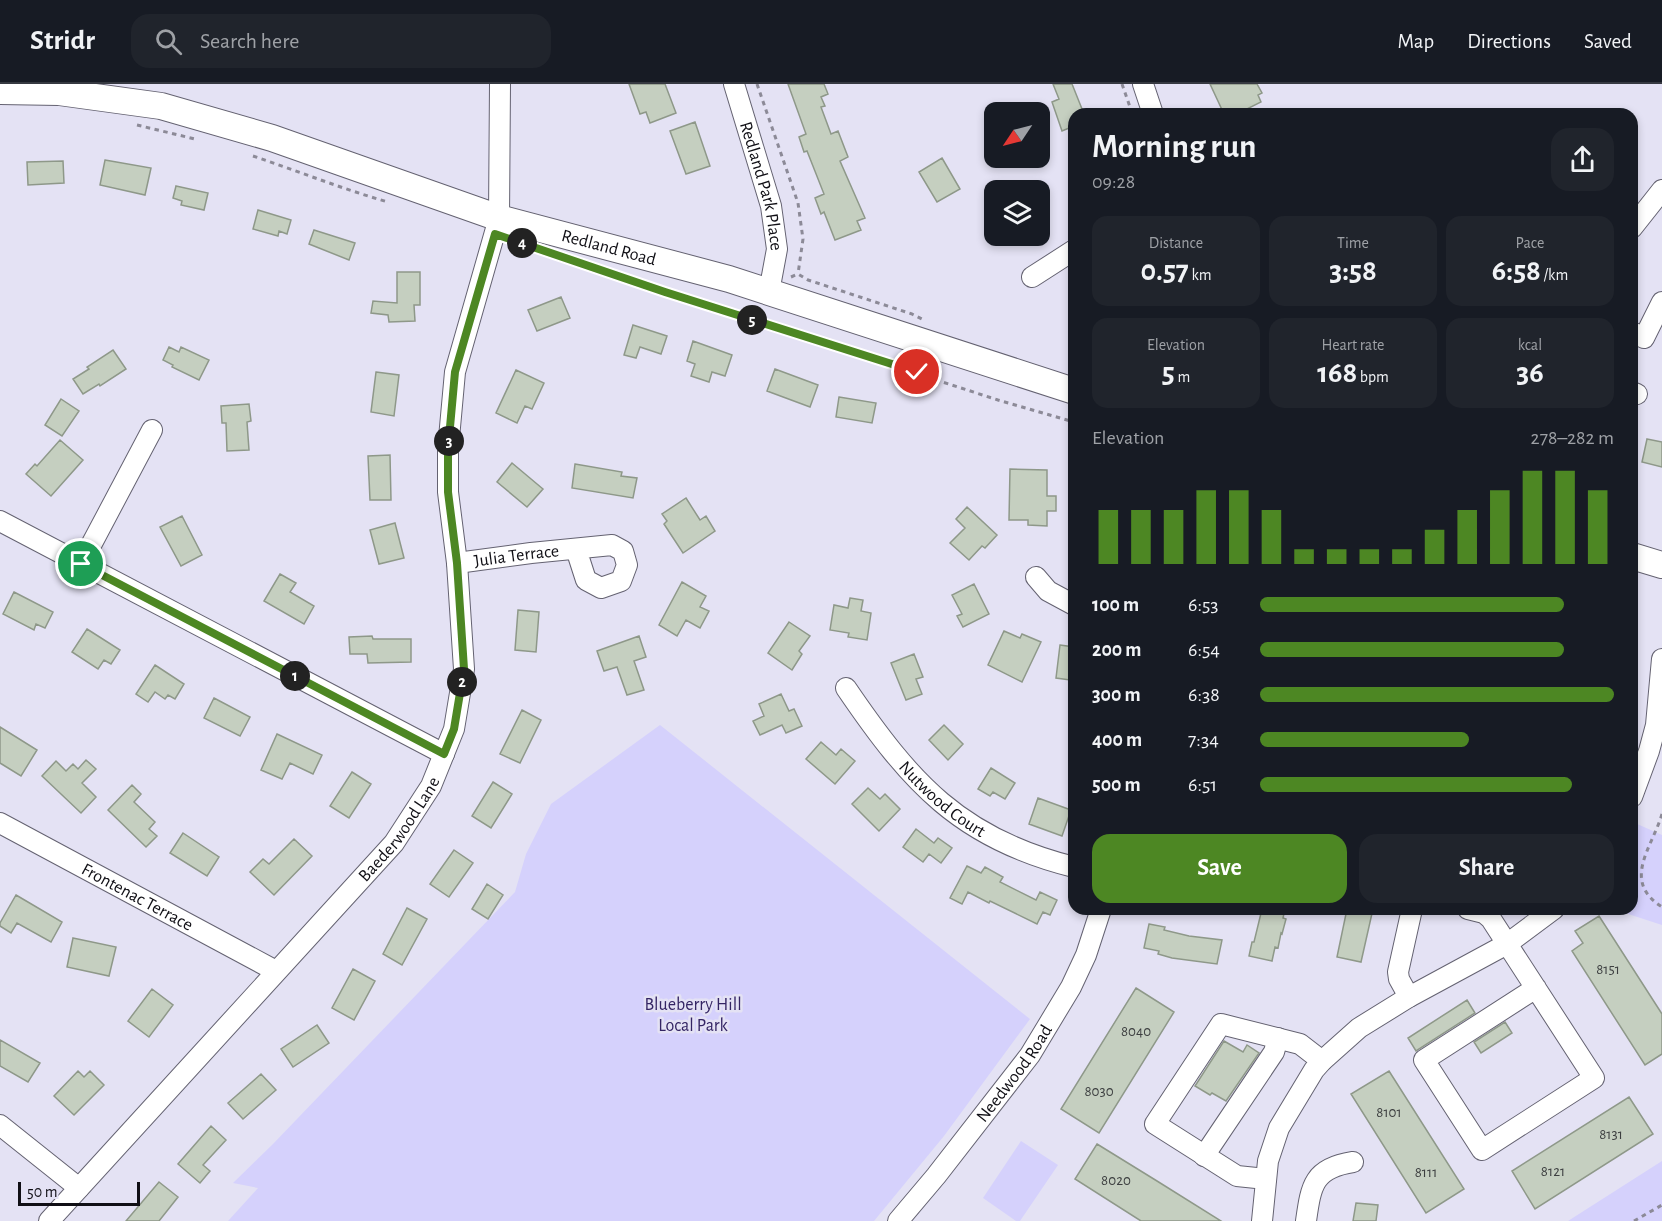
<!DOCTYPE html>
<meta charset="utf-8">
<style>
:root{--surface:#171b24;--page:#20242c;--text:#f1f3f6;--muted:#9ea1a6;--line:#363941;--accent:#4d8723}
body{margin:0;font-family:"Alegreya Sans",sans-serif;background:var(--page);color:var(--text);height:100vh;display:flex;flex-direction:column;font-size:22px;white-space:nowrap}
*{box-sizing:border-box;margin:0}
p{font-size:20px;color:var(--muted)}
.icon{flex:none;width:33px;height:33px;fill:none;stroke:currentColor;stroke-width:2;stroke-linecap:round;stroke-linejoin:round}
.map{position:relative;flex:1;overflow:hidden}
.side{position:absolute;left:1068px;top:24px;width:570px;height:807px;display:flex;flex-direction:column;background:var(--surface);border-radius:18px;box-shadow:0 3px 9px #0003}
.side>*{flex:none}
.needle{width:39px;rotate:235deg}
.fabs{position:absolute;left:984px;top:18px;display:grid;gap:12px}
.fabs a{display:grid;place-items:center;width:66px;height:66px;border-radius:12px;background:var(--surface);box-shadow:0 3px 9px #0003;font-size:30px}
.scale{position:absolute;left:18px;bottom:15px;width:122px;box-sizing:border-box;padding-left:6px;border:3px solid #100f15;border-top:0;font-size:16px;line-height:21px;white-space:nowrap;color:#100f15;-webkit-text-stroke:4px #e4e2f4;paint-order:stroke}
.pin{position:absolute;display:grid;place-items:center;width:51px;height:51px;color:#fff;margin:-26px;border:3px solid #fff;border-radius:50%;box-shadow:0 2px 6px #0007}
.km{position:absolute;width:30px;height:30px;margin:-15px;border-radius:50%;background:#222;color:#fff;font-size:16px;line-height:30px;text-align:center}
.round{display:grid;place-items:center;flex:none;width:63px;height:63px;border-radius:18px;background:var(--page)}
.head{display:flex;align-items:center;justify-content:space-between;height:102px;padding:0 24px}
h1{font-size:33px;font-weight:700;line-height:45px}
.stats{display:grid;grid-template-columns:repeat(3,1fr);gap:9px;height:102px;padding:6px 24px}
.stats div{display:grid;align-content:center;border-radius:15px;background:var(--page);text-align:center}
.stats b{font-size:30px;font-weight:700}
.stats small{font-size:16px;font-weight:400}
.stats p{font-size:16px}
.chart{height:168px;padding:12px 24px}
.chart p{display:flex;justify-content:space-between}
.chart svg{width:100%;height:108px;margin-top:6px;stroke:var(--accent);stroke-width:6}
.cta{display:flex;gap:12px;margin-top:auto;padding:12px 24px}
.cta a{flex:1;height:69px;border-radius:18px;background:var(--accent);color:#fff;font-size:24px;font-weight:700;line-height:69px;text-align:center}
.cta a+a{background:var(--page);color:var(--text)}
ul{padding:0 24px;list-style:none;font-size:20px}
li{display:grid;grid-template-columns:96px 72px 1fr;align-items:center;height:45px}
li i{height:15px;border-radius:8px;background:var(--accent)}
header{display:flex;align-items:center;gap:36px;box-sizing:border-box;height:84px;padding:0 30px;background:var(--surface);border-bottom:2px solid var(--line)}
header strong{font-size:28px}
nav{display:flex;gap:33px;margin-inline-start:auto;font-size:21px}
.search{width:420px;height:54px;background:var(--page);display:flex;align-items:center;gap:15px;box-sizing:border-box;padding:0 21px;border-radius:18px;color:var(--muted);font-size:22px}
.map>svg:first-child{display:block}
</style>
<header>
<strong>Stridr</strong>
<div class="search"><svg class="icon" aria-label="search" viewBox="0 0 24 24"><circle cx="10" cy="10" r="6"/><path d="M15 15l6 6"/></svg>Search here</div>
<nav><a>Map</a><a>Directions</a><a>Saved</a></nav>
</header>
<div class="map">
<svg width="1662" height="1137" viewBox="0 0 1662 1137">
<rect width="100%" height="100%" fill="#e4e2f4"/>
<path fill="#d5d1fc" d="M660,641L1030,935L944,1052L874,1137H228L258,1104L233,1099L273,1060L515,808L526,770L551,720Z
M1635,739L1662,751V841L1622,828L1620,825H1632V744Z
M1021,1057L1058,1081L1020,1137H1016L983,1114Z
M1662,1077V1137H1568Z"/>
<path fill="#c5cfc0" stroke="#8e9889" stroke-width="1.5" d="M629,0H665L676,29L650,39L646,28L640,30Z
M788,0H824L828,10L821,13L825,22L821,23L831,50L838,47L848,73L840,77L865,134L857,137L861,146L835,156L824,128L821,130L815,114L824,110L807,67L804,68L799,53L806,50Z
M1053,0H1072L1084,30H1074V42L1062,47L1052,18L1059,15Z
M1210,0H1257L1262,9L1258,11L1261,18L1237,30H1224Z
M695,38L710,82L686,90L670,47Z
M942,74L960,105L937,118L919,88Z
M105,76L151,84L145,111L100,101Z
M63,77L64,99L28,101L27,78Z
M176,102L208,109L204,126L181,121L182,117L173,114Z
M258,126L291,136L287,150L279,147L278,152L253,145Z
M314,146L355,159L349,176L309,160Z
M397,188H420V221H414L415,237L389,238L388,231L371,229L373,217L397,219Z
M561,213L570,234L537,247L528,226Z
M633,241L667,252L661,270L640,263L636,274L624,271Z
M693,257L732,271L725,292L712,288L709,298L691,292L695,280L687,277Z
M169,263L179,268L181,263L209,276L199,296L172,283L173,281L163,276Z
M113,266L126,285L100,302L99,300L83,310L73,295L89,285L87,283Z
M775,285L818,301L810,323L767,307Z
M516,286L544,299L532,325L525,322L517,339L496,329Z
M376,288L399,291L394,332L371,328Z
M839,313L876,319L872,339L836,333Z
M61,315L79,327L62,352L45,341Z
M249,320L251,337L247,338L249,366L227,367L226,339H222L221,322Z
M1647,355L1662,358V383L1642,378Z
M60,356L83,376L51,412L26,390L35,380L37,382Z
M390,371L391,416H370L368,372Z
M512,379L543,405L527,423L497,398Z
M575,380L622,388L621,392L637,394L633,414L572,404Z
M1010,385L1047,386V412H1056V427H1047V442L1028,441V436H1009Z
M686,414L700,436L706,432L715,447L683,469L664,440L667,437L662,430Z
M967,423L997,451L985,464L982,462L969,476L950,459L965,444L956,435Z
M182,432L202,471L181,482L160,443Z
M395,439L404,474L379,480L370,446Z
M280,490L296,499L290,508L314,522L304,540L264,517Z
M682,498L706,512L700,523L709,527L700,544L686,536L677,552L659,541Z
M974,500L989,530L963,543L957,532L962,530L952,511Z
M14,508L53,528L45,544L36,540L34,546L3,530Z
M850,514L863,516L861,527L871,529L867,556L848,553L849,549L830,546L834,521L848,524Z
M518,526L539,528L536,568L515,566Z
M789,538L810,552L799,567L802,570L792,586L768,569Z
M87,545L120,566L111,580L104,576L98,585L72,568Z
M1004,547L1020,554L1022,550L1041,558L1022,598L988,581Z
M372,552L373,555H411V578L368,579L367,570H350L349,553Z
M639,552L646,573L634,577L644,606L627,611L617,583L604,587L597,567Z
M1060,561L1074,563V590H1071L1070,596L1056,594Z
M914,570L923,593L916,595L922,610L906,616L891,579Z
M155,581L184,600L175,615L168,611L165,615L155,608L148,618L136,610Z
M781,610L789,627L794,625L802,642L786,649L782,641L760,651L753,637L764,632L759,620Z
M214,614L250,633L240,652L204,634Z
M522,626L541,636L520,679L500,670Z
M944,641L963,660L948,676L929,656Z
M0,643L37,666L21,692L0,679Z
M277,650L322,671L313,690L290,679L282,695L261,686Z
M821,658L836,671L841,665L855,677L835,700L806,675Z
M86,676L96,685L82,699L96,713L81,729L42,692L56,677L66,687L73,680L78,685Z
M991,684L1015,699L1005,715L993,708L990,712L978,705Z
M352,688L371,700L349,734L330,722Z
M493,698L512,710L491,744L472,732Z
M132,701L141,710L134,718L155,738L149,745L157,752L146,763L108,726Z
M868,704L880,715L885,710L900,725L879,747L852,720Z
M1038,714L1071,726L1062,752L1029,740Z
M916,745L934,759L938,754L952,764L941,779L929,770L923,778L903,763Z
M183,749L219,773L207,792L170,769Z
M294,755L312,772L274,811L250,788L263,775L269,780Z
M454,766L473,779L449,813L430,800Z
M967,782L981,789L985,783L1003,793L1000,798L1036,816L1040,808L1057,816L1050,831L1043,828L1037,840L990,817L989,819L968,808L962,820L950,814Z
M487,800L503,811L488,835L472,825Z
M16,811L62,838L51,858L17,839L11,849L0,842V839Z
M407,824L427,835L402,881L383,870Z
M1262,825H1285L1283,834L1286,835L1282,850L1281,849L1278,864L1275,863L1272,877L1249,872L1252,858H1254Z
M1347,825H1373L1361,878L1337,873Z
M1599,832L1662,930V970L1645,981L1572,867L1583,859L1575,847Z
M1149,840L1165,843L1164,846L1189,852L1222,856L1217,880L1172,874L1158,870L1159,867L1144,864Z
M73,854L116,863L109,892L67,883Z
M353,885L375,897L354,936L332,924Z
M1136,904L1174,928L1099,1049L1061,1025Z
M152,905L173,921L149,953L128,937Z
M1467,916L1475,929L1416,967L1408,954Z
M1505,938L1512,949L1481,969L1474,958Z
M317,941L329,959L293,983L281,965Z
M0,956L40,979L28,998L0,982Z
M1224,957L1243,968L1247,961L1259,969L1226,1017L1212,1009L1210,1011L1195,1002Z
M78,987L84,993L90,987L104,1001L74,1031L54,1012Z
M1389,987L1464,1105L1426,1129L1351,1010Z
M261,990L276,1006L243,1035L228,1019Z
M1629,1013L1653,1050L1535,1125L1512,1087Z
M211,1042L226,1056L203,1081L210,1087L200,1099L178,1080Z
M1097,1060L1157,1097L1221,1137H1141L1075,1095Z
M159,1098L178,1113L159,1137H126Z
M1356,1119L1378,1121L1376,1137H1353Z"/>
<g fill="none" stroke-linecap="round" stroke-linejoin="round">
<g stroke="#646271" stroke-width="22">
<g id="minor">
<path id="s1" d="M734,0L771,122L777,165L769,208"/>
<path d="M1143,0L1153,30"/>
<path d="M1632,144L1662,106"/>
<path d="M1032,193L1074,166"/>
<path d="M1632,248L1644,254L1662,218"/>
<path d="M1632,308L1637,310"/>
<path d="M0,437L444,670"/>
<path id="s2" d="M457,479L531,469L612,461L623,467L627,481L621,497L601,504L586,496L576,465"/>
<path d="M81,480L152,346"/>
<path d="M1036,493L1048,507L1074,521"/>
<path id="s3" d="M846,604C910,698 960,755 1074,783"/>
<path d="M1632,713L1649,667L1656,641L1662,575"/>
<path id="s4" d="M0,739L276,887"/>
<path d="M1468,825L1484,829L1491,835L1594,994L1482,1066L1424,976L1536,904"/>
<path d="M1409,913L1399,895L1398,888L1412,825"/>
<path d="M0,1041L79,1104"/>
<path d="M1204,1072L1274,968L1278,954"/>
<path d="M1266,1095L1237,1092L1155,1040L1221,940L1300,960L1322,977"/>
<path id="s5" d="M49,1137L394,759L431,702L454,645L464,585L457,479L448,408V365L455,288L499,134L500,0"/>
<path id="s6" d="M898,1137L936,1092L1030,971L1071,903L1086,871L1101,825"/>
<path d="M1262,1137L1268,1077L1279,1044L1314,986L1322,977L1359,944L1409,913L1507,860L1554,825"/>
<path d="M1306,1137C1311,1102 1313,1084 1353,1078"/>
</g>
</g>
<g stroke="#646271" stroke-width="28">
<g id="major">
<path id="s7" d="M0,7L59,8L161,22L272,54L499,134L729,195L1074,307"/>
<path d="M1632,472L1662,481"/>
</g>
</g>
<path stroke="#8c8a97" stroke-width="3" stroke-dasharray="4.5 4.5" stroke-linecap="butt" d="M757,0L798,119L803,155L798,190
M1122,0L1130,23
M137,41L195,55
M253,72C298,87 342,105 388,118
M585,180L665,208L998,316L1074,338
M791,193L798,190L808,196L912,230L922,235
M1662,730C1652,764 1621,797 1662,823
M1634,1137L1662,1121"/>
<use href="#minor" stroke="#fff" stroke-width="20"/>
<use href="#major" stroke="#fff" stroke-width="26"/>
</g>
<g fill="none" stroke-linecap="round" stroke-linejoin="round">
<g stroke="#fff" stroke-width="12">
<path id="route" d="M81,480L444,670L454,645L464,585L457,479L448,408V365L455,288L495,150L665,208L917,288"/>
</g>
<use href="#route" stroke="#4d8723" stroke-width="8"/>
</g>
<g text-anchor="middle" stroke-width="5" stroke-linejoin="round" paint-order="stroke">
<g font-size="15" fill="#3d3f40">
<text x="1608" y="890">8151</text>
<text x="1136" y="952">8040</text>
<text x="1099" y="1012">8030</text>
<text x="1389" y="1033">8101</text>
<text x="1611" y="1055">8131</text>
<text x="1553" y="1092">8121</text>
<text x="1426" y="1093">8111</text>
<text x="1116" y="1101">8020</text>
</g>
<g font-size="18" fill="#100f15" stroke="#e4e2f4">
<text dy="6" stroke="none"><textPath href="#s1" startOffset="106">Redland Park Place</textPath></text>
<text dy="6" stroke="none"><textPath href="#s7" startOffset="632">Redland Road</textPath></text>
<text dy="6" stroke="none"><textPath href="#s2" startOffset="60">Julia Terrace</textPath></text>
<text dy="6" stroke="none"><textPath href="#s3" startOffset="148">Nutwood Court</textPath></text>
<text dy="6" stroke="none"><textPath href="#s5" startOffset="526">Baederwood Lane</textPath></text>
<text dy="6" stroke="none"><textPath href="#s4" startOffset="156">Frontenac Terrace</textPath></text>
<text dy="6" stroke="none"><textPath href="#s6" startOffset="188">Needwood Road</textPath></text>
</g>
<g font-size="18" fill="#342564" stroke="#e4e2f4">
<text x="693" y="926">Blueberry Hill<tspan x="693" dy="21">Local Park</tspan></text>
</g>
</g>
</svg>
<div class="fabs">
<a><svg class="needle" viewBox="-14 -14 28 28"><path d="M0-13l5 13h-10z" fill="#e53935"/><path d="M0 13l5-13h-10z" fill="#9ea1a6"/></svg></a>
<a><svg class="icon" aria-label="layers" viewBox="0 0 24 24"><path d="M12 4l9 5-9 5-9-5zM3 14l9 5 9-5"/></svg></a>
</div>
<div class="scale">50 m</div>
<div class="pin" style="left:81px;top:480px;background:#1e9e55"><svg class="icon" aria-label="arrive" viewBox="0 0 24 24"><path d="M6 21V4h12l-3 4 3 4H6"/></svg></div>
<div class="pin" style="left:917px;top:288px;background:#d93025"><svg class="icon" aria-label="check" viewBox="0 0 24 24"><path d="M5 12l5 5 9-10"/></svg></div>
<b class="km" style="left:295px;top:592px">1</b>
<b class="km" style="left:462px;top:598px">2</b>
<b class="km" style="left:449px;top:357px">3</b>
<b class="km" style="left:522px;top:159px">4</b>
<b class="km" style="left:752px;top:236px">5</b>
<section class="side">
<div class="head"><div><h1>Morning run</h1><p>09:28</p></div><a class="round"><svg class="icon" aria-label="share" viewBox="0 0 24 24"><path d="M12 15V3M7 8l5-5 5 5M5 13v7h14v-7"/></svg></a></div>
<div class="stats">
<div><p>Distance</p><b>0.57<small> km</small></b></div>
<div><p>Time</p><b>3:58</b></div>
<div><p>Pace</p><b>6:58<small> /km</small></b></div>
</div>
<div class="stats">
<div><p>Elevation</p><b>5<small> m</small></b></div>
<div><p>Heart rate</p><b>168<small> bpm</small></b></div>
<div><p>kcal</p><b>36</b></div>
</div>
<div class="chart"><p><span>Elevation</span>278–282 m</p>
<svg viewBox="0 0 160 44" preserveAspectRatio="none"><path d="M5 44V22M15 44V22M25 44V22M35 44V14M45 44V14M55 44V22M65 44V38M75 44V38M85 44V38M95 44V38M105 44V30M115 44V22M125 44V14M135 44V6M145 44V6M155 44V14"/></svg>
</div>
<ul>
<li><b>100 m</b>6:53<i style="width:86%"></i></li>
<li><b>200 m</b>6:54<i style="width:86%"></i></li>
<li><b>300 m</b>6:38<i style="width:100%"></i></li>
<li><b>400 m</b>7:34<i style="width:59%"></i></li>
<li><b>500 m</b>6:51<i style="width:88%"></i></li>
</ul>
<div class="cta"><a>Save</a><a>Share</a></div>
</section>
</div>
